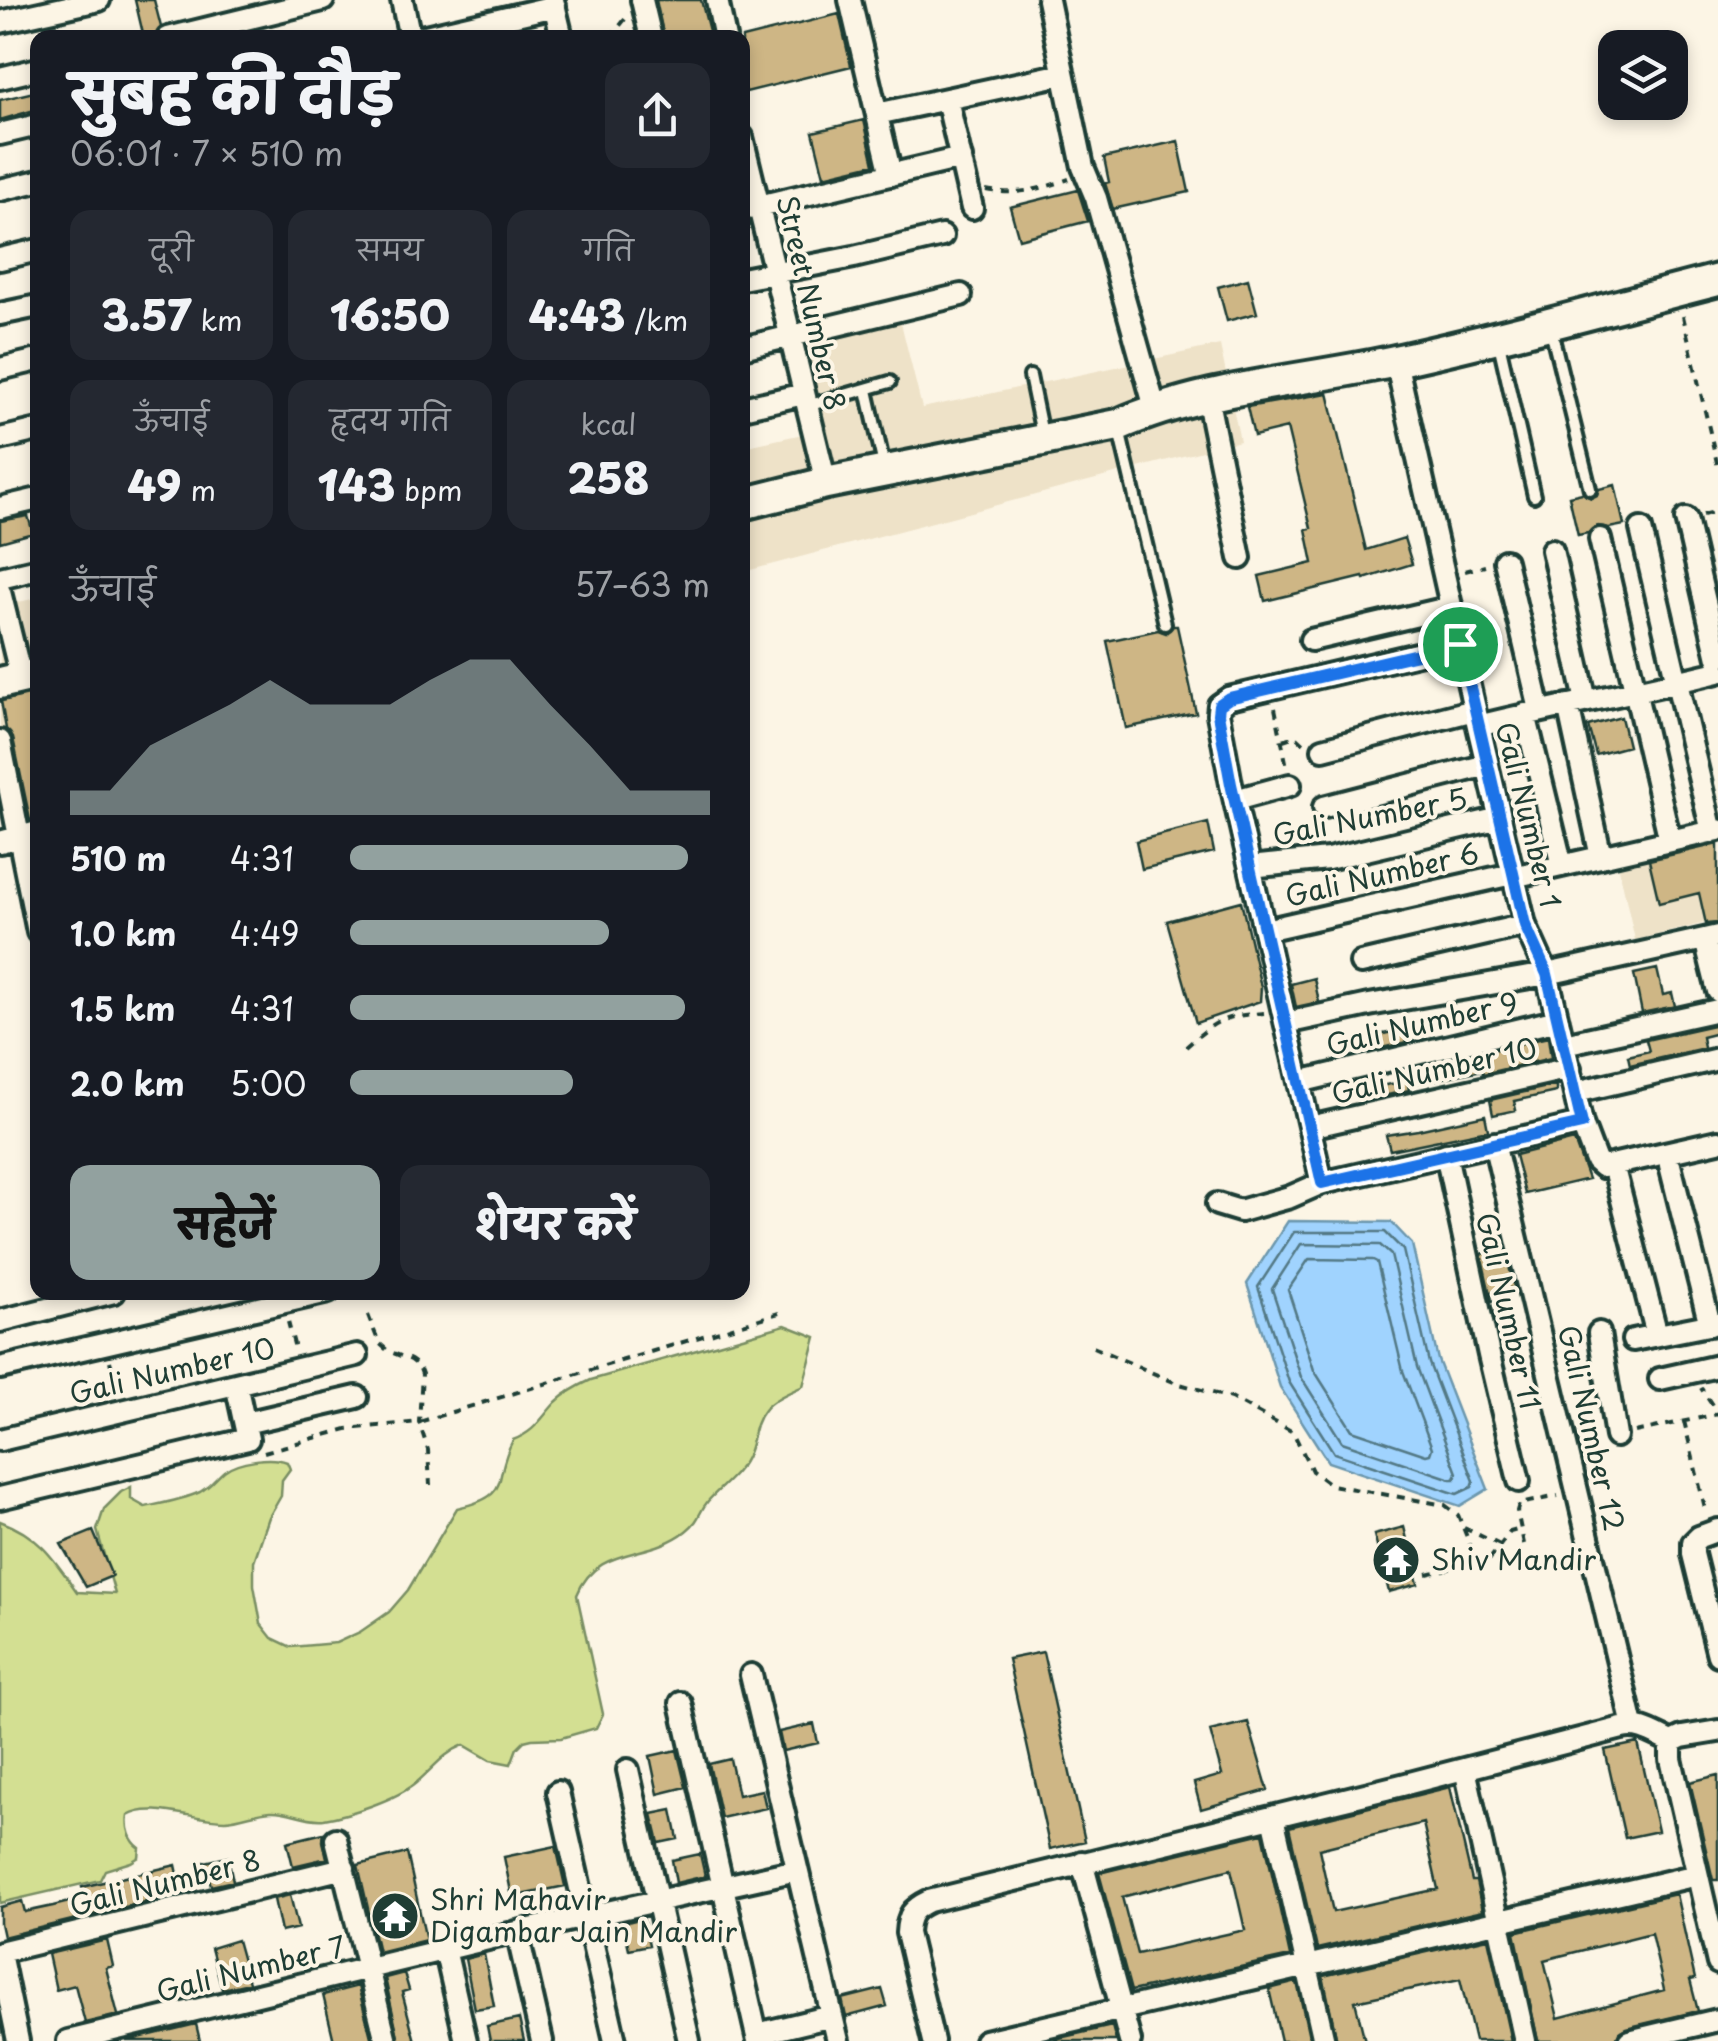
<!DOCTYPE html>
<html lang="hi">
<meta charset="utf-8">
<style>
:root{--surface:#171b24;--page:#242831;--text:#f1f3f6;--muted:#9ea1a6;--accent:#92a19f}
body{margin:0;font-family:"Playpen Sans","Playpen Sans Deva",sans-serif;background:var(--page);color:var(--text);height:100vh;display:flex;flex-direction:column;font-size:38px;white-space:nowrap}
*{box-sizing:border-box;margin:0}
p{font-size:32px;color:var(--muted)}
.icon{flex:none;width:55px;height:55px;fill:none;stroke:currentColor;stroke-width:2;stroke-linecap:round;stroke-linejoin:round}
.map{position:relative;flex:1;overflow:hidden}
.panel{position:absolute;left:30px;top:30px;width:720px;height:1270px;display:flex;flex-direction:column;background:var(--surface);border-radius:20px;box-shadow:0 5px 15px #0003}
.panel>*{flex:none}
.tools{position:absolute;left:1598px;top:30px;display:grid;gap:20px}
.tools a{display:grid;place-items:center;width:90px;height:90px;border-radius:20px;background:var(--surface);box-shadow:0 5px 15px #0003;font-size:50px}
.pin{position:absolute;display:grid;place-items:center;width:85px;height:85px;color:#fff;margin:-42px;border:5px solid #fff;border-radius:50%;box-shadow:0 2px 10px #0007}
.round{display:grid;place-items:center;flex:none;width:105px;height:105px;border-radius:20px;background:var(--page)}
.overview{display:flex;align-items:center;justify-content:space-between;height:170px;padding:0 40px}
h1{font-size:55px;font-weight:800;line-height:75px}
.stats{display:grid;grid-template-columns:repeat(3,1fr);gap:15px;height:170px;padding:10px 40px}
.stats div{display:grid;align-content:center;border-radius:20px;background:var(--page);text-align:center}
.stats b{font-size:42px;font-weight:800}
.stats small{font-size:28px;font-weight:400}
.stats p{font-size:28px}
.chart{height:280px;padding:20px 40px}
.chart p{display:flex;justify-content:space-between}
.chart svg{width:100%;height:180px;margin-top:10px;fill:var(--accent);opacity:.7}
.action{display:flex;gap:20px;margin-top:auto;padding:20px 40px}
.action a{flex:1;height:115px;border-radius:20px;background:var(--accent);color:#111;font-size:40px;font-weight:800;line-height:115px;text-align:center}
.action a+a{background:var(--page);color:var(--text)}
ul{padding:0 40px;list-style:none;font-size:32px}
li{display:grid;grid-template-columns:160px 120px 1fr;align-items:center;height:75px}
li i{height:25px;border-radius:12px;background:var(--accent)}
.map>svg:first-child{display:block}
</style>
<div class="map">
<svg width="1718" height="2041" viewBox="0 0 1718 2041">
<rect width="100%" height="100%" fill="#fcf5e5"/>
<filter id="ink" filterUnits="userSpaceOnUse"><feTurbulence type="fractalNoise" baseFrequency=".01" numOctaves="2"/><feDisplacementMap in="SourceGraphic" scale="20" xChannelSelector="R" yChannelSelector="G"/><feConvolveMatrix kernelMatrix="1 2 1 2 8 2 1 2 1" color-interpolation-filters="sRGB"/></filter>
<g filter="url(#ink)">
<path fill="#eee2c8" d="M899,315L922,408L1220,345L1240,441L743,572V447L826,429L805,337Z
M37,598V757L0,767V606Z
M1718,836V920L1635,940L1617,859Z"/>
<path fill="#d3df92" stroke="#798e63" stroke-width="2.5" d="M785,1325L816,1337L803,1386C791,1392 772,1399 764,1410C753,1424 754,1438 748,1453C740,1474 722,1485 708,1501C698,1513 701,1519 686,1531C648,1561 597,1544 577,1595L603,1714L596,1728L561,1738L532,1739L524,1741L517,1748L511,1764L490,1760L464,1745C443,1753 433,1769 416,1783C397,1799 349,1815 324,1819C305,1821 289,1810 271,1811C256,1812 241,1819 226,1820C197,1821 152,1801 128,1816C126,1828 130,1841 140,1848L139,1857L131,1862L105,1870L100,1880L0,1903V1521C40,1536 54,1559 77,1592L115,1594L97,1530L104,1509L121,1492L131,1487V1499L145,1507C164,1503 182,1500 200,1492C211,1486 216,1478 224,1471C238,1460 271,1456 287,1462L290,1469L282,1480L281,1496L269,1517L254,1561V1585L261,1624L272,1638L291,1647L336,1643L360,1632L389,1612L408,1590L457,1508C515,1495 491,1480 513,1440C536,1431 540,1419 556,1402C566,1392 578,1386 591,1380Z"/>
<path fill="#a0d3fe" stroke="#6c97ad" stroke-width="2.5" d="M1288,1221L1391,1222L1412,1244L1438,1360L1488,1489L1460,1506L1328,1462L1280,1387L1247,1284Z"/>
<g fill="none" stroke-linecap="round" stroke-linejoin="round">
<path stroke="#537985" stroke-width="2.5" d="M1294,1232H1385L1403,1250L1429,1363L1474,1481L1472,1487L1457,1494L1334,1453L1289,1382L1258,1287Z
M1301,1244L1380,1245L1391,1255L1417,1367L1457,1473L1455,1479H1451L1342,1442L1301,1377L1272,1289Z
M1309,1259L1373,1260L1377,1262L1403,1371L1432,1448L1430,1454L1426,1455L1352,1430L1314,1370L1288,1290Z"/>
</g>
<path fill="#ceb685" stroke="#1f3d34" stroke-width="2.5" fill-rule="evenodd" d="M135,0H154L161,27L155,38H144Z
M656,0H701L709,31L685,38H664Z
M839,14L851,66L746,92L742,77V38Z
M38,91V109L0,120V100Z
M864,120L874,164L824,176L813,132Z
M1178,141L1189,192L1113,209L1105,183L1109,182L1104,158Z
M1078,190L1088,221L1019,239L1010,207Z
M1248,279L1257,313L1227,321L1218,287Z
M1328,393L1366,550L1404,538L1412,564L1364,579L1363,577L1265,601L1259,576L1313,563L1306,529L1311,528L1287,428L1254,436L1247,407Z
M1615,485L1624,525L1609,528L1598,526L1588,533L1578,535L1569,496L1582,493L1591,498L1597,495L1599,489Z
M28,516L33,533L0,542V521Z
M1173,626H1177L1196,713L1126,728L1107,641L1158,630L1166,633Z
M38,693V819L30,820L13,738L6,729L1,701Z
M1621,717L1628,746L1596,755L1588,726Z
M1208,823L1214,852L1142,869L1136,841Z
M1718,844V923L1706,924L1699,893L1659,903L1649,860Z
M1241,901L1261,987L1260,1001L1196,1023L1167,921Z
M1657,969L1663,995L1672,993L1675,1006L1642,1013L1634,974Z
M1314,978L1319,1002L1296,1007L1291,984Z
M1718,1024V1033L1702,1037L1704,1048L1630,1065L1628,1056L1649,1051L1646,1040Z
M1410,1028L1412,1041L1373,1050L1370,1037Z
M1548,1037L1551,1058L1483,1074L1482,1070L1408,1085L1409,1090L1363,1101L1360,1090L1406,1081L1404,1071Z
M1556,1085V1092L1514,1101L1516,1110L1493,1115L1490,1100Z
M1485,1115L1488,1130L1390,1150L1386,1135L1418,1130Z
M1574,1140L1588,1179L1525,1194L1515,1155Z
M1505,1249L1514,1287L1491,1292L1492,1303L1481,1254Z
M1404,1527L1418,1584L1389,1592L1374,1535Z
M93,1531L112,1576L86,1587L61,1544Z
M1043,1652L1085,1841L1050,1849L1008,1659Z
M1248,1722L1268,1790L1201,1809L1194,1783L1222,1775L1210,1731Z
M814,1724L818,1743L783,1751L779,1732Z
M1638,1743L1658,1831L1625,1838L1605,1750Z
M677,1750L686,1787L658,1794L650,1756Z
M730,1759L738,1795L762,1790L766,1808L721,1818L709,1764Z
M1718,1775V1880H1713L1690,1782Z
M1450,1787L1472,1881H1476L1482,1911L1317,1949L1289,1827ZM1423,1823L1438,1889L1333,1912L1319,1849Z
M672,1810L678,1839L659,1843L652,1814Z
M324,1833L323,1841L327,1858L293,1866L287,1842Z
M1263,1833L1290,1956L1131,1991L1099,1873ZM1231,1869L1245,1930L1137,1954L1122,1897Z
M556,1846L565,1886L512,1897L504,1857Z
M407,1853L426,1940L378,1952L358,1865Z
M700,1854L705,1876L676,1883L672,1860Z
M228,1857L233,1881L211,1886L205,1862Z
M176,1865L182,1893L3,1937L0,1923V1907L22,1901L25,1912L53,1906L85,1898L82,1887Z
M1676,1894L1695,1979L1690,1980L1698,2011L1626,2028L1619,2032L1616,2040L1612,2041H1538L1515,1932ZM1651,1933L1664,1990L1558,2018L1544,1960Z
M290,1895L298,1928L281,1932L274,1899Z
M643,1918L649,1945L629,1949L623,1923Z
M1488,1938L1511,2041H1475L1460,1979L1355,2001L1365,2041H1337L1323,1976Z
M107,1940L113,1966L106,1968L118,2015L85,2023L75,1985L56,1990L48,1954Z
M237,1940L249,1983L222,1989L211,1948Z
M484,1954L494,2006L475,2009L465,1959Z
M404,1973L409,1990L402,1992L415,2041H399L385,1978Z
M1297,1982L1310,2041H1281L1269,1989Z
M358,1986L372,2041H334L323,1995Z
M882,1989L887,2006L846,2017L842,1999Z
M519,2019L524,2041H490L487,2026Z
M196,2024L200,2041H126Z
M1112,2026L1116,2041H1056L1055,2039Z"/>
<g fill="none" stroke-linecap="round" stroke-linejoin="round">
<g stroke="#1f3d34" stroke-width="18">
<path id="lane" d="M1550,326L1590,489
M1498,339L1534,496
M1030,376L1043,439
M867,390L885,470
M807,406L890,382
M1119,430L1165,624"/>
</g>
<g stroke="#1f3d34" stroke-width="28">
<path id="street" d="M402,0L410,38
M553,0L562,38
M642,0L651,38
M717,0L725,38
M850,0L891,175
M1048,0L1083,167L1096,198L1155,408
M0,22L99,0
M168,38L323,0
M417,38L555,6
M0,78L38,69
M947,99L972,208
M877,114L1063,74
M0,134L38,125
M742,137L826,483
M0,190L38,181
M742,210L961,158
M0,259L38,250
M742,279L854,257L942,236
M0,314L38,306
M742,348L961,295
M1396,361L1478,726L1525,925L1547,974L1582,1124L1596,1161L1603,1167L1718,1141
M0,369L38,360
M1207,396L1240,558
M742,408L804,394
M0,439L38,430
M0,508L38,499
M1686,519L1718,658
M1641,529L1712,832
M1600,539L1670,841
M1552,550L1586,701
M1505,561L1540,710
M0,578L38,569
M0,592L21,677
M1311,640L1452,607
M1568,705L1601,857
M1525,714L1562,866
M1478,726C1558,706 1638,692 1718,672
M0,741L38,932
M1323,749L1474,710
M1235,800L1290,785
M1324,807L1487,765
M0,842L38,832
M1250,867L1328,859L1500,818
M1513,877L1718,830
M1265,930L1512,874
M1705,939L1718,991
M1361,963L1525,925
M1286,1023L1369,1005L1547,974L1718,936
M1564,1044L1718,1010
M1299,1082L1558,1020
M1576,1092L1718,1059
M1310,1127L1570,1068
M1494,1143L1633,1726
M1446,1154L1489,1355L1519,1481
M1613,1165L1657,1335
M1670,1165L1710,1325
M1322,1183L1231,784L1218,714L1219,705L1229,698L1460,644
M1217,1204L1240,1211L1290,1197L1322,1183L1582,1124
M0,1321L114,1292
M1599,1333L1616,1436
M1633,1340L1718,1323
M0,1368L328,1292
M1660,1379L1718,1366
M245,1423L357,1397
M0,1440L357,1355
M0,1498L248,1439L236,1384
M1718,1530L1699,1537L1693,1543V1554L1718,1655
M751,1675L838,2041
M681,1703L758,2041
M1718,1731L1682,1737L1671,1742V1759L1718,1963
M1465,1769L1525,2041
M628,1770L689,2041
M558,1792L615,2041
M1273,1817L1324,2041
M336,1839L386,2041
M1082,1862L1130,2041
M517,1932L542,2041
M445,1949L466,2041
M0,1952L344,1868
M0,1953L18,2041
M757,2034L832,2016
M68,2041L517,1932L797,1870
M933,2041L907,1933C908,1915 912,1909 929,1901L1402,1785L1622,1728C1640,1724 1654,1734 1671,1742
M985,2041L1697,1875
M1629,2041L1718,2020"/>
</g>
<g stroke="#1f3d34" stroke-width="38">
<path id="secondary" d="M742,504L826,483L1118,425C1206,386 1306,381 1400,360C1507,337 1612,307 1718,280
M0,683L38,674"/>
</g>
<path stroke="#1f3d34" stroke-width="4" stroke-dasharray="8 8" stroke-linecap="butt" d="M610,38L626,18
M986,190C1016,196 1041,189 1069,179
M1683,316L1718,467
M1703,515L1718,511
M1465,571L1485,566
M1275,708L1287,767
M1283,740L1296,736L1305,744
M1186,1047C1216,1020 1223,1016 1264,1013
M368,1315L379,1343L388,1351L411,1360L419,1366L422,1374L419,1422L428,1450L430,1485
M288,1322L296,1352
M1093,1347L1176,1383L1231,1398L1293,1432L1312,1471L1331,1485L1445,1505L1458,1515L1477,1562
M110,1361L118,1391
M1684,1421L1705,1508
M1635,1432L1718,1414L1701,1388
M264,1452L347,1429L419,1422L779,1313
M1464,1528L1500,1545
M1524,1544L1517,1511L1519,1504L1558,1496
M1427,1574L1490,1559L1510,1532L1521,1529"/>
<use href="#lane" stroke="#fcf5e5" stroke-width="10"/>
<use href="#street" stroke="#fcf5e5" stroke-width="20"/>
<use href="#secondary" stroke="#fcf5e5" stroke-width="30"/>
</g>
</g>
<g fill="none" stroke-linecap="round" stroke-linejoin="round" filter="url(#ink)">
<g stroke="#fff" stroke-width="20">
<path id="route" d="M1460,644L1525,925L1547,974L1582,1124L1322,1183L1231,784L1218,714L1219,705L1229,698Z"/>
</g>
<use href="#route" stroke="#1a73e8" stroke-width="12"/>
</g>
<defs>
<g id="temple-disc" transform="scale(2.5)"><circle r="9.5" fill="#1f3d34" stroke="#fcf5e5"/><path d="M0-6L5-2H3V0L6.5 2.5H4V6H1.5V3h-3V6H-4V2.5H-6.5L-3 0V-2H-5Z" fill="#fff"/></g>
</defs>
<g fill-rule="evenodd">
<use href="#temple-disc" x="1396" y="1560"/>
<use href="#temple-disc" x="395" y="1916"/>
</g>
<g text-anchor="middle" stroke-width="8" stroke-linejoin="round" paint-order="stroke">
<g font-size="28" fill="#1f3d34" stroke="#fcf5e5">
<text transform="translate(811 303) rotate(77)" y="10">Street Number 8</text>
<text transform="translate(1528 815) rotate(76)" y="10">Gali Number 1</text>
<text transform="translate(1370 817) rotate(-11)" y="10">Gali Number 5</text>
<text transform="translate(1382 875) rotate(-13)" y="10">Gali Number 6</text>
<text transform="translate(1422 1024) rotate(-13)" y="10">Gali Number 9</text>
<text transform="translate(1434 1071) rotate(-13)" y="10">Gali Number 10</text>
<text transform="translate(1508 1311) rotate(77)" y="10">Gali Number 11</text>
<text transform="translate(172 1371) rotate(-13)" y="10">Gali Number 10</text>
<text transform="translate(1591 1428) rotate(77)" y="10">Gali Number 12</text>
<text transform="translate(165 1883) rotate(-14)" y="10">Gali Number 8</text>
<text transform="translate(251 1969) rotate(-14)" y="10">Gali Number 7</text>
</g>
<g font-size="28" fill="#1f3d34" stroke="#fcf5e5" text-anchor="start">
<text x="1431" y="1570">Shiv Mandir</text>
<text x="430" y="1910">Shri Mahavir<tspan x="430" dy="32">Digambar Jain Mandir</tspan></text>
</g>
</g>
</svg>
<div class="tools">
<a><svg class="icon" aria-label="layers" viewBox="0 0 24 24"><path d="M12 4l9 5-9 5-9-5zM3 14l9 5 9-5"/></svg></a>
</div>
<div class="pin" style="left:1460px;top:644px;background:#1e9e55"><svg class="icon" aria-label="arrive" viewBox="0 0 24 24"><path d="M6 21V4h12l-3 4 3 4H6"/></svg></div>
<section class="panel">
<div class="overview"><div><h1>सुबह की दौड़</h1><p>06:01 · 7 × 510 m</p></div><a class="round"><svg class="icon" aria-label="share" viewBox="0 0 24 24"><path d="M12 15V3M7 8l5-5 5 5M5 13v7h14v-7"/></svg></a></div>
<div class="stats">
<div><p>दूरी</p><b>3.57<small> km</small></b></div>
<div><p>समय</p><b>16:50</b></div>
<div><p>गति</p><b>4:43<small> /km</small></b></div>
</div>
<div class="stats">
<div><p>ऊँचाई</p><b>49<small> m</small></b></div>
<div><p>हृदय गति</p><b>143<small> bpm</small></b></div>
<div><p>kcal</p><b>258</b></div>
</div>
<div class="chart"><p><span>ऊँचाई</span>57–63 m</p>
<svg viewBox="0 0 160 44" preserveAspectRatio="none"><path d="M0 44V38L10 38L20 27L30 22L40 17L50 11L60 17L70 17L80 17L90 11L100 6L110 6L120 17L130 27L140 38L150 38L160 38V44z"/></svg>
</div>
<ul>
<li><b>510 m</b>4:31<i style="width:94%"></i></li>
<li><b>1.0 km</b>4:49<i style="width:72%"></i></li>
<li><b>1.5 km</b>4:31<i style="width:93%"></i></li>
<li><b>2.0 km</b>5:00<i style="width:62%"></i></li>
</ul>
<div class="action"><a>सहेजें</a><a>शेयर करें</a></div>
</section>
</div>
